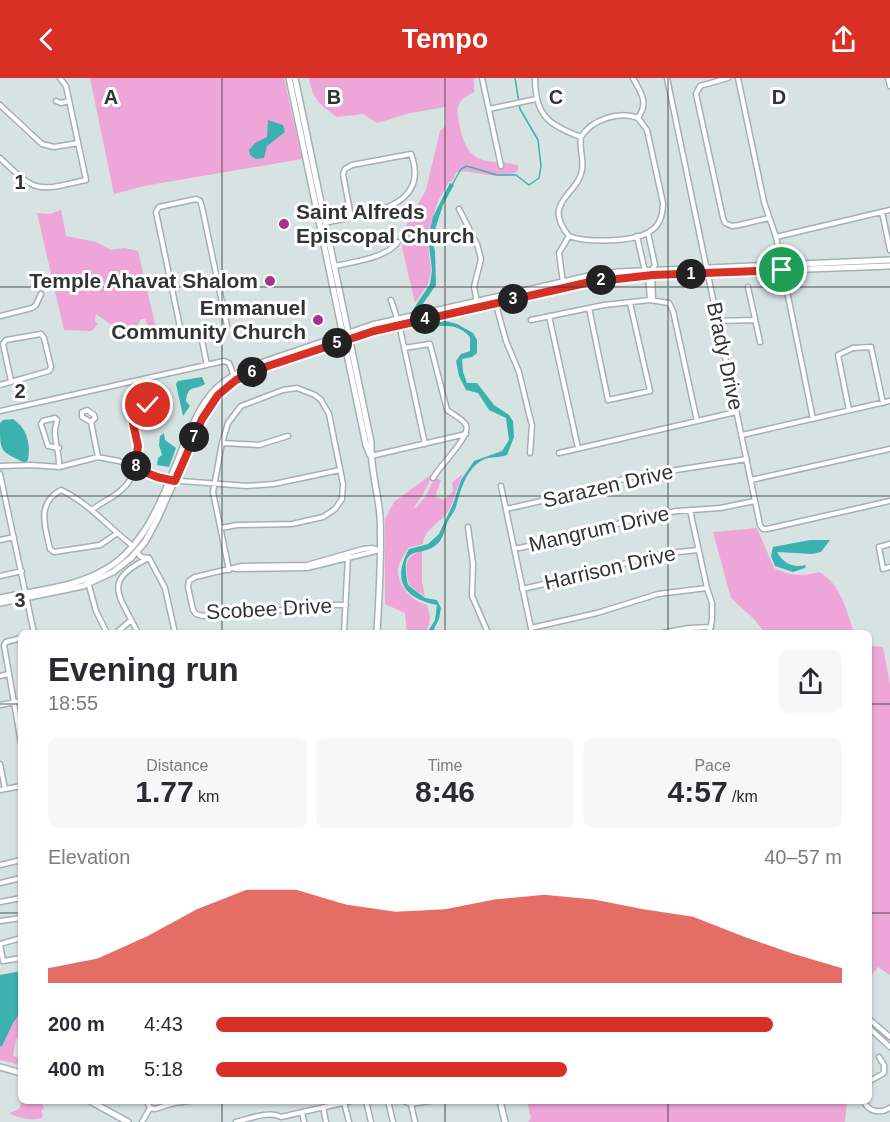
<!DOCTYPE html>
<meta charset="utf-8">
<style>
:root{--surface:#fff;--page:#f7f7f7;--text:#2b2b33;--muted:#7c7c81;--accent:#d93025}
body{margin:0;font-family:Helvetica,sans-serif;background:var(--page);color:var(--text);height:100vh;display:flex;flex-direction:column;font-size:22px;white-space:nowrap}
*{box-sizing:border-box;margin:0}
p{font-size:20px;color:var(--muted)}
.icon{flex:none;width:33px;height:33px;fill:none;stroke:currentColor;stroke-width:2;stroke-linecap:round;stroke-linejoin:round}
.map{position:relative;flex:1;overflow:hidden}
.panel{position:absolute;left:18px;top:552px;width:854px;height:474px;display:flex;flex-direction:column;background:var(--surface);border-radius:9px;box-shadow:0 2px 4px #0004}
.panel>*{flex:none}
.pin{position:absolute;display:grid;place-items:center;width:51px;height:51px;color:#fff;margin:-26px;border:3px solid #fff;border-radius:50%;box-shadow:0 2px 6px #0007}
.km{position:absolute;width:30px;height:30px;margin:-15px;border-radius:50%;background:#222;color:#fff;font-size:16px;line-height:30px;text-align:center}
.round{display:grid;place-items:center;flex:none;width:63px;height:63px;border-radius:9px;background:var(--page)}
.head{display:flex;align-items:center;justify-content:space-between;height:102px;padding:0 30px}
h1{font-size:33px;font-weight:800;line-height:45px}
.metrics{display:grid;grid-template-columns:repeat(3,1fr);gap:9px;height:102px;padding:6px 30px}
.metrics div{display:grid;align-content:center;border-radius:9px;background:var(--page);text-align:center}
.metrics b{font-size:30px;font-weight:800}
.metrics small{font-size:16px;font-weight:400}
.metrics p{font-size:16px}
.chart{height:168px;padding:12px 30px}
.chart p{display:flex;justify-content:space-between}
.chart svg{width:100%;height:108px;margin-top:6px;fill:var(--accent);opacity:.7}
ul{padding:0 30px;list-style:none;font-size:20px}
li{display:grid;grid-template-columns:96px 72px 1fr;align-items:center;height:45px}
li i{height:15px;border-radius:8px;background:var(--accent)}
header{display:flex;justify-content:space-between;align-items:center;height:78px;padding:0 30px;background:var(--accent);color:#fff;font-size:27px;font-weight:800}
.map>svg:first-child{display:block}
</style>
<header><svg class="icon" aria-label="back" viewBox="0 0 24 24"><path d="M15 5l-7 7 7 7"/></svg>Tempo<svg class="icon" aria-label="share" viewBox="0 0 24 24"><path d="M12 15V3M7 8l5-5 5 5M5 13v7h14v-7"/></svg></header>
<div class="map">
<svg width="890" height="1044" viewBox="0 0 890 1044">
<rect width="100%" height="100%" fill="#d7e3e2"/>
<path fill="#eea5d8" d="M90,0H284L302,81L144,108L114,116Z
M309,0H474V14C469,17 462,20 459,26C456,31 458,39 459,45C464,70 471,84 499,84L500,89H503V84L518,87V93C498,105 478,91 457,94L451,104H449L438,123L427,158L431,192L428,206L415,225L402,169L406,148L426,112L440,53L446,48V29L410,35L377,45L363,36L337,39C320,27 313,22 309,0Z
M61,132L66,158L96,164L111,172L124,170L138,173L158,259L146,252L147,246L145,241H141L135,252C118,254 109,245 96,236L95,243L98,246L91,253L64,252L37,135L50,136Z
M463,396C456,409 455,424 446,436C438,446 424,452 423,466L408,470C404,477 398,485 398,492C398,509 412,523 427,527C431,540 431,543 425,555H407L405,535L385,526V441L394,424L428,399L431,400L422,418L414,429L416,430L425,419L435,400L441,402L435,419L445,422L453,413L452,404Z
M757,450L774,490C791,498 801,499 819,494C842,507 846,532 854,555H765L755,542L731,520L713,454Z
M422,473V504L425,519L409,507C405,490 403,478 422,473Z
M869,568L883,569L890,607V897L878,889L869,900Z
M21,934V957L16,961L13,977L19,981L17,986L0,982V968L2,967L13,945Z
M23,1023H41L44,1031L41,1033L43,1037L42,1040C33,1043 17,1040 9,1035L19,1031Z
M527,1023H847L845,1044H528L531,1040Z"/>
<path fill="#3bb2b0" d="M268,42L283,47L285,54L267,68L264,80L256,81L250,77L249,72L255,65L267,59Z
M450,105L454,107L443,127L432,161L435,173L436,207L420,230L421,238L427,245L442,242L457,246L473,255L477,262V275L472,279L462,281L463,294L467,305H477L494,327L509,337L513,343L514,359L507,377C501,379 494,379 488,380C467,386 461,411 456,429C454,435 449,440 447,445C445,451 444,457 440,463C423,484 398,460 408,507L425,520L437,522L441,530L439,541L432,555H427L435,542L437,527C403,520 392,502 409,471L428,466L439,456L453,426L461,402L474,383L502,373L509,362L506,340L489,332L478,315L466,312L459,298L456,283L461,276L470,273V259C454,241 439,252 420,246L414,230L430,206L432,192L428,159L433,139Z
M202,299L205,306C194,313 188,306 186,323L190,328L183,338L176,306L178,303Z
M13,341C27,350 31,366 28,382L25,385C0,372 0,376 0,345L3,342Z
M164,355L165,362L176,370L169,389L157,387L158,380L162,377L159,367L160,358Z
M810,462H830L821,474L812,476L777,474C784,486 793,490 806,487L805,490L793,494L775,488L771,478L773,469Z
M21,893V934L13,945L2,968H0V897Z"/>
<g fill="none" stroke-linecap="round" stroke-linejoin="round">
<path stroke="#3bb2b0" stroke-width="1.5" d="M452,107L461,91L467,88L497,97H516L529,107L539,100L541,88L538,62L520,31L515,0"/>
<g stroke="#a5b1b0" stroke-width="7">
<path id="minor" d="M482,0L501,88
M535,0C535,37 548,47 581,59
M633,0C641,15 649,24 638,40
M667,0L760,447L763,451H767L890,423
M728,0L700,8L696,16L723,140L725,145L732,148L739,147L769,140
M738,0L764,124L776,159L813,341
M888,0L890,8
M56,23L61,25L69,23
M0,27L42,66L54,69L78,65
M489,31L536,21
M581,59C592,41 619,33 638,40
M0,80C37,116 37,113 86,102L66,8L60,0
M196,121L200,123L202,129L227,248L220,253L186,260L181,254L156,134L159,129Z
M459,131L477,166L481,181L474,209L478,229
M882,134L890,172
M325,145C362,136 432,132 411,76L352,87L345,91L343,96L351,139
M648,155L655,187L652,192L653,222
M569,158C586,165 633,164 649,154C660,148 663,137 663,125L647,52L638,40
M569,158C541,124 578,117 582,92C584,81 579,70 581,59
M637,158L644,189C650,198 649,212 650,222
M776,159L890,132
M335,188C354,184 386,180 398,164
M563,205L559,175L569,158
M748,209L760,264
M391,222L399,246L425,366
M495,223L506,263L519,294L529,336L532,347L530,375
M589,230L608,322L650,313L630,225
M0,238L32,230L36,227L41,216
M549,238L578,370
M531,242L604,227L650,222L669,225L673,233L697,343
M717,243L755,242
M201,258L207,287
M404,270L430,266L447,332C452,336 463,341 466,347C471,359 439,388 433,400
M0,307L49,293L51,289L44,260L41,256L6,262L3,266L11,303
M849,332L838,277L853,270L871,269L883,325
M0,333L224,283L229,285L234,298
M91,344L95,340L94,337L87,332L82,334V339L91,344L98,379
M742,357L890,323
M222,365L259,367L288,358
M59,370L48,368L41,346L43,343L55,340L57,342C57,345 55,349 55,352C54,362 60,377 59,389
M559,375L736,334
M371,378L466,356
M0,388L32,387L59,389L98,379L119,383L168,402L247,408L274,406L340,392
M0,396L34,555
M751,402L890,371
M501,408L532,555
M506,431L555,420L631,399L747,381
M92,432C100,425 111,421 119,414C146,393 136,360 130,331L148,328
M690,432L707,510L712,525V542L709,555
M468,449L473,486L472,518L488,555
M221,450L237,447L292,446L323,439L335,431L342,421L343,406L329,336L321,322L315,317L297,310L283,312L241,328L228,345L222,365L213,414L229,492
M116,456L100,467L54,474L50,471C45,449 36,425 61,412C89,425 109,450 133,468
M0,462L14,459
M890,466L879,469L883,491L890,489
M514,471L571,459L646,438L677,433L720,430L755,423
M137,474L141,479L149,480L165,510L175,555
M236,491L307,490L376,473
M0,498L22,493
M88,504L96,533L107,555
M522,511L584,497L659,476L698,472
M346,527H330L293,532H242L203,538L196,536L193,532L188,509L189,503L195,499L242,488L307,487L363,471L372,470L381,473
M531,550L597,535L658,516L707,510
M116,555L130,543
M138,555C121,519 99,503 149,480
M344,555L348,478
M662,555L689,550L711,549
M21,560L6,564L4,567L21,665
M0,598L8,596
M0,627L21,623
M0,686L5,711
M0,712L21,708
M0,787L21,782
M0,805L21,800
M0,824L21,820
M0,843L21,840
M0,866L3,883L21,880
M0,866L21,860
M868,940L890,959
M868,949L890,969
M868,1004L884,995V987L879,979
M147,1023L150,1030L155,1031L174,1025L190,1023
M366,1023L371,1044
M388,1023L393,1044
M404,1023L411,1026L415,1044
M864,1023C868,1034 880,1036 890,1030
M344,1024L349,1044
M411,1026L430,1023
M323,1029L326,1044
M302,1034L304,1044
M142,1044L150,1030
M236,1044C248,1041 270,1032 281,1039L351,1023"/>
</g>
<g stroke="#a5b1b0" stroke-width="8">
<path id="major" d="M289,0L366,367L370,377
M295,0L371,364C370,389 378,414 380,438C382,477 379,516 377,555
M0,520C35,512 75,510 106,491C152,464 168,403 188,357C194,344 199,331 208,320C219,305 235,296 252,288L372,247L589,198L618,194L890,182
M0,525L83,508L113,494L131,480L145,464L157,442L202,341L212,324L224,311L242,299L259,291L357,257L564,209L604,201L653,197L890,188
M0,989L21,995
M90,1023L128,1044
M500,1023L505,1044"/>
</g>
<use href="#minor" stroke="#fff" stroke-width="4"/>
<use href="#major" stroke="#fff" stroke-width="5"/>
</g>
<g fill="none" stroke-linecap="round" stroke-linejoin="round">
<g stroke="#fff" stroke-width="12">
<path id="route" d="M148,327L130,331L138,368L135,390L157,399L175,403L202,341L218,317L236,302L268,288L374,253L590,204L653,197L782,192"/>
</g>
<use href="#route" stroke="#d93025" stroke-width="8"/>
</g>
<path fill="none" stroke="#313635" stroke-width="1.5" stroke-opacity="0.55" d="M222,0V555M445,0V555M668,0V555M0,209H890M0,418H890M0,626H21M868,626H890M0,835H21M868,835H890M222,1023V1044M445,1023V1044M668,1023V1044"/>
<g fill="#a7328b" stroke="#fff" stroke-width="2">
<circle cx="284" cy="146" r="6"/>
<circle cx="270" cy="203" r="6"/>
<circle cx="318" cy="242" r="6"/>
</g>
<g text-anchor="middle" stroke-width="6" stroke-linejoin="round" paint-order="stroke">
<g font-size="21" font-weight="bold" fill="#313635" stroke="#fff" text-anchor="end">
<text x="296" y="141" text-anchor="start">Saint Alfreds<tspan x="296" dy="24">Episcopal Church</tspan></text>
<text x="258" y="210">Temple Ahavat Shalom</text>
<text x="306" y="237">Emmanuel<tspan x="306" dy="24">Community Church</tspan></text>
</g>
<g font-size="21" fill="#313635" stroke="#fff">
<text transform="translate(725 278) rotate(78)" y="7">Brady Drive</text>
<text transform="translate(608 408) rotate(-13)" y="7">Sarazen Drive</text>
<text transform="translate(599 451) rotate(-13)" y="7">Mangrum Drive</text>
<text transform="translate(610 490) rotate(-13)" y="7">Harrison Drive</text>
<text transform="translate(269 531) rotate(-3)" y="7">Scobee Drive</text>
</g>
</g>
<g font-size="20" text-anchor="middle" font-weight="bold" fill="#313635" stroke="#fff" stroke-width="6" stroke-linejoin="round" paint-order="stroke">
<text x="111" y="26">A</text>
<text x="334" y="26">B</text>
<text x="556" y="26">C</text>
<text x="779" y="26">D</text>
<text x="20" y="111">1</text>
<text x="20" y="320">2</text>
<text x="20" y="529">3</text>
</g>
</svg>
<div class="pin" style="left:782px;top:192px;background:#1e9e55"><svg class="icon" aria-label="arrive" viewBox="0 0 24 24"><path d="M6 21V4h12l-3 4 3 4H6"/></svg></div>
<div class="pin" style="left:148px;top:327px;background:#d93025"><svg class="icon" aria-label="check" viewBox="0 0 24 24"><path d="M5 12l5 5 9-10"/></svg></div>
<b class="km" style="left:691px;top:196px">1</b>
<b class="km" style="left:601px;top:202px">2</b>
<b class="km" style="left:513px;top:221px">3</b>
<b class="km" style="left:425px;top:241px">4</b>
<b class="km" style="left:337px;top:265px">5</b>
<b class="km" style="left:252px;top:294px">6</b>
<b class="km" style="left:194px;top:359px">7</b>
<b class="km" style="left:136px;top:388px">8</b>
<section class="panel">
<div class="head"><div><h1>Evening run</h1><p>18:55</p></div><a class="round"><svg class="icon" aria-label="share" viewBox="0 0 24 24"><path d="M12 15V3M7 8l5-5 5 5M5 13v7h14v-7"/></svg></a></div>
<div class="metrics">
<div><p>Distance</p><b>1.77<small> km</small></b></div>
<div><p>Time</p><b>8:46</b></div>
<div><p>Pace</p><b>4:57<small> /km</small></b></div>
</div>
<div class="chart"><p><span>Elevation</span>40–57 m</p>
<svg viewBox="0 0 160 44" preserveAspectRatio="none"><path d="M0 44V38L10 34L20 25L30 14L40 6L50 6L60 12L70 15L80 14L90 10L100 8L110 10L120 14L130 17L140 25L150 32L160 38V44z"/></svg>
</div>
<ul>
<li><b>200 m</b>4:43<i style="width:89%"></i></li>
<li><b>400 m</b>5:18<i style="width:56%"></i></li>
</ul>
</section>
</div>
